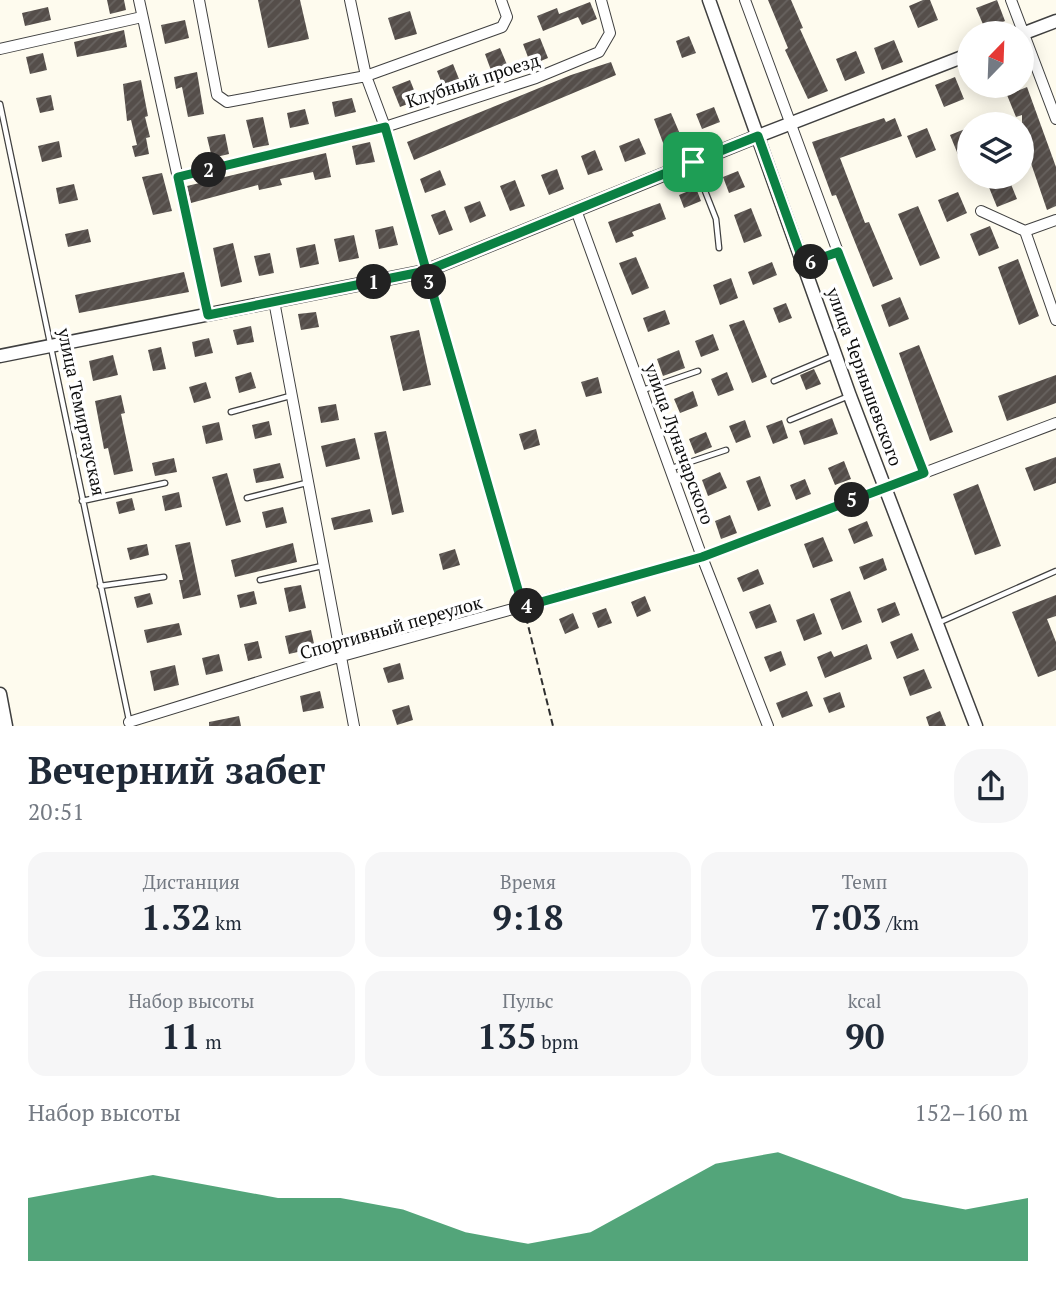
<!DOCTYPE html>
<html lang="ru">
<meta charset="utf-8">
<style>
:root{--surface:#fff;--page:#f6f6f7;--text:#1f2937;--muted:#747a83;--accent:#0b8043}
body{margin:0;font-family:"PT Serif",serif;background:var(--page);color:var(--text);height:100vh;display:flex;flex-direction:column;font-size:26px;white-space:nowrap}
*{box-sizing:border-box;margin:0}
p{font-size:23px;color:var(--muted)}
.icon{flex:none;width:38px;height:38px;fill:none;stroke:currentColor;stroke-width:2;stroke-linecap:round;stroke-linejoin:round}
.map{position:relative;height:726px;overflow:hidden}
.panel{display:flex;flex-direction:column;background:var(--surface);flex:1}
.panel>*{flex:none}
.needle{width:46px;rotate:23deg}
.controls{position:absolute;left:957px;top:21px;display:grid;gap:14px}
.controls a{display:grid;place-items:center;width:77px;height:77px;border-radius:50%;background:var(--surface);box-shadow:0 4px 18px #0003;font-size:35px}
.pin{position:absolute;display:grid;place-items:center;width:60px;height:60px;color:#fff;margin:-30px;border-radius:14px;box-shadow:0 4px 10px #0006}
.km{position:absolute;width:35px;height:35px;margin:-18px;border-radius:50%;background:#222;color:#fff;font-size:19px;line-height:35px;text-align:center}
.round{display:grid;place-items:center;flex:none;width:74px;height:74px;border-radius:28px;background:var(--page)}
.overview{display:flex;align-items:center;justify-content:space-between;height:119px;padding:0 28px}
h1{font-size:38px;font-weight:700;line-height:52px}
.stats{display:grid;grid-template-columns:repeat(3,1fr);gap:10px;height:119px;padding:7px 28px}
.stats div{display:grid;align-content:center;border-radius:18px;background:var(--page);text-align:center}
.stats b{font-size:35px;font-weight:700}
.stats small{font-size:19px;font-weight:400}
.stats p{font-size:19px}
.chart{height:196px;padding:14px 28px}
.chart p{display:flex;justify-content:space-between}
.chart svg{width:100%;height:126px;margin-top:7px;fill:var(--accent);opacity:.7}
.map>svg:first-child{display:block}
</style>
<div class="map">
<svg width="1056" height="726" viewBox="0 0 1056 726">
<defs>
<pattern id="building-hatch" width="6" height="6" patternUnits="userSpaceOnUse" patternTransform="scale(1.75)"><rect width="6" height="6" fill="#554e4a"/><path d="M-1 1l2-2M0 6l6-6M5 7l2-2" fill="none" stroke="#686360"/></pattern>
</defs>
<rect width="100%" height="100%" fill="#fefbee"/>
<path fill="url(#building-hatch)" d="M107,0H124L126,10L110,14Z
M258,0H300L309,39L268,48Z
M768,0H791L803,28L800,29L828,91L808,99L785,50L788,48Z
M923,0H930L938,20L918,28L909,6Z
M997,0L1005,21L985,29L976,8Z
M590,2L597,19L582,25L578,17L543,31L537,16L557,8L559,14Z
M48,7L51,20L25,26L22,13Z
M410,11L417,34L395,40L388,18Z
M185,20L189,38L165,44L161,25Z
M124,30L127,47L77,57L74,42Z
M689,36L696,53L682,58L676,41Z
M540,38L548,58L531,65L523,44Z
M894,40L903,62L882,70L874,48Z
M500,48L508,67L492,73L485,54Z
M856,51L865,73L845,81L836,59Z
M43,53L47,70L30,74L26,57Z
M611,62L616,75L414,160L407,142L571,75Z
M453,64L459,79L443,86L437,71Z
M197,72L204,114L188,117L182,87L176,89L174,77Z
M955,77L964,99L944,107L935,85Z
M141,80L148,116L145,117L150,137L146,138L149,154L135,157L132,146L137,145L131,120L127,121L123,84Z
M410,80L418,100L400,107L392,87Z
M1027,87L1056,167V206L1047,210L1022,137V115L1016,117L1007,95Z
M51,95L54,110L40,113L36,98Z
M352,98L356,112L335,117L332,102Z
M714,107L720,122L702,129L696,114Z
M305,109L309,124L290,128L287,113Z
M671,113L683,141L665,148L654,119Z
M263,117L269,145L253,148L246,120Z
M884,118L886,122L895,118L902,136L840,158L865,223L869,222L893,279L873,287L836,195L832,196L812,142Z
M970,127V153L959,157L950,135Z
M927,128L936,150L916,158L907,136Z
M225,134L229,154L212,158L207,137Z
M639,138L646,154L625,162L619,146Z
M59,141L62,157L42,162L38,146Z
M370,142L375,162L356,165L352,146Z
M595,150L603,170L588,175L581,156Z
M326,153L331,177L315,180L313,172L280,179L282,185L259,190L258,185L191,203L187,186Z
M557,169L564,189L549,195L541,175Z
M440,170L446,185L425,193L420,179Z
M738,171L745,187L729,193L723,177Z
M162,173L172,211L153,215L142,177Z
M1008,177L1017,199L997,207L988,185Z
M515,180L525,206L510,211L500,186Z
M74,184L78,200L59,204L56,188Z
M696,188L701,201L684,208L679,195Z
M958,192L967,213L947,222L938,200Z
M480,201L486,216L470,223L464,207Z
M660,203L666,219L632,232L634,236L616,243L608,222Z
M918,206L940,258L920,266L898,214Z
M751,208L762,236L744,243L734,215Z
M445,210L453,230L439,235L431,215Z
M393,226L398,245L379,249L375,230Z
M990,226L999,248L979,256L970,234Z
M88,229L91,242L68,247L65,234Z
M354,235L359,258L339,262L334,239Z
M233,243L242,282L221,287L213,248Z
M315,244L319,264L300,268L296,248Z
M270,253L274,273L259,276L254,256Z
M636,257L649,288L632,295L619,263Z
M1018,259L1039,316L1019,325L998,267Z
M772,262L777,275L753,285L748,272Z
M184,272L189,292L79,313L75,295Z
M731,278L738,298L720,305L713,285Z
M900,297L909,319L889,327L881,305Z
M786,303L792,318L779,323L773,308Z
M665,310L670,324L648,332L643,318Z
M316,312L319,327L301,330L298,314Z
M744,320L767,377L752,383L729,325Z
M251,326L254,342L237,345L233,330Z
M419,330L431,385L403,391L390,336Z
M713,334L719,350L701,357L695,341Z
M209,338L213,353L195,357L192,342Z
M919,345L953,432L930,441L899,353Z
M161,347L166,369L153,371L148,350Z
M679,350L685,368L663,376L657,359Z
M113,355L118,375L93,381L89,361Z
M814,369L821,384L806,390L800,375Z
M251,372L256,388L239,393L235,377Z
M727,372L734,390L718,396L711,379Z
M1056,375V403L1007,421L998,396Z
M598,377L602,393L586,397L581,382Z
M206,382L211,398L194,403L189,387Z
M693,391L698,406L680,413L674,399Z
M121,395L125,413L121,414L133,471L114,475L108,448L104,449L95,401Z
M336,404L339,420L321,423L318,407Z
M832,418L838,434L804,445L799,431Z
M745,420L751,437L736,443L729,426Z
M782,420L788,438L773,444L766,426Z
M269,421L272,435L255,439L252,425Z
M219,422L223,440L206,444L202,426Z
M536,429L540,445L524,450L519,434Z
M386,431L404,512L392,515L374,433Z
M706,432L712,447L695,454L689,439Z
M355,438L360,459L326,467L321,446Z
M1056,457V483L1034,491L1025,468Z
M174,458L177,472L155,476L152,463Z
M844,461L851,479L835,485L828,468Z
M280,463L284,478L256,483L253,469Z
M720,472L727,488L708,496L702,480Z
M227,473L241,522L226,526L212,477Z
M760,476L771,506L758,511L746,481Z
M805,479L811,494L796,500L790,485Z
M978,484L1001,546L975,555L953,494Z
M179,492L182,507L165,511L162,496Z
M132,498L135,510L119,514L116,502Z
M283,507L287,523L266,528L262,512Z
M370,509L373,522L334,530L331,518Z
M730,515L737,533L721,539L715,521Z
M867,521L873,536L854,544L848,529Z
M823,537L833,561L813,568L804,544Z
M190,542L201,595L183,599L179,580H183L175,545Z
M293,543L297,562L235,577L231,560Z
M147,544L149,555L130,560L127,548Z
M455,549L460,565L443,570L439,554Z
M883,558L887,570L864,580L859,567Z
M758,569L764,584L743,592L737,578Z
M301,585L306,608L289,612L284,588Z
M254,591L257,604L240,608L237,595Z
M850,591L862,622L842,630L830,599Z
M150,593L153,604L137,608L134,597Z
M1056,595V616L1047,619L1056,642V670L1038,677L1012,612Z
M645,596L651,611L637,617L631,602Z
M895,602L900,615L882,623L877,609Z
M770,604L777,622L756,629L749,612Z
M606,608L612,623L598,628L592,613Z
M573,613L579,628L565,634L559,619Z
M814,613L822,634L804,641L796,620Z
M179,623L182,635L147,643L144,630Z
M311,630L315,648L289,654L285,636Z
M912,633L919,650L897,659L890,642Z
M258,641L262,658L248,661L244,644Z
M867,644L872,659L825,678L817,657L831,651L834,657Z
M781,651L786,665L770,672L764,657Z
M219,654L223,671L206,675L202,658Z
M400,663L404,679L388,683L383,668Z
M175,665L179,685L154,691L150,671Z
M924,669L932,688L910,696L903,677Z
M320,691L324,708L303,712L300,696Z
M807,691L813,706L782,718L776,703Z
M840,692L845,707L829,713L823,698Z
M409,705L413,720L397,725L392,710Z
M940,711L946,726H929L926,717Z
M239,716L241,726H209V722Z"/>
<g fill="none" stroke-linecap="round" stroke-linejoin="round">
<g stroke="#404040" stroke-width="7">
<path id="service" d="M0,104L129,720
M694,163L716,219L719,248
M774,381L833,356
M643,390L698,371
M231,412L290,396
M790,420L849,396
M672,468L726,450
M247,498L306,483
M82,501L165,483
M260,580L322,566
M100,586L164,577
M938,623L1056,571"/>
</g>
<g stroke="#404040" stroke-width="12">
<path id="minor" d="M139,0L208,315
M199,0L217,95L227,102L366,76L502,27L507,17L501,0
M350,0L366,76L385,127L476,444
M745,0L838,252L924,473
M1011,0L1056,119
M0,49L142,17
M178,177L385,127L536,78L599,52L610,33L601,0
M576,210L702,557L768,726
M981,211L1025,231L1056,220
M1025,231L1056,320
M804,264L838,252
M274,301L354,726
M129,722L342,656L702,557L1056,423"/>
</g>
<g stroke="#404040" stroke-width="15">
<path id="tertiary" d="M709,0L850,396L976,726
M1022,34L1056,21
M0,356L426,271L758,136L970,54
M0,694L6,726"/>
</g>
<path stroke="#2f2f2f" stroke-width="2" stroke-dasharray="7 3.5" stroke-linecap="butt" d="M480,455L520,594
M526,617L553,726"/>
<use href="#service" stroke="#fff" stroke-width="4.5"/>
<use href="#minor" stroke="#fff" stroke-width="10"/>
<use href="#tertiary" stroke="#fff" stroke-width="12"/>
</g>
<g fill="none" stroke-linecap="round" stroke-linejoin="round">
<g stroke="#fff" stroke-width="14">
<path id="route" d="M693,162L426,271L208,315L178,177L385,127L523,607L702,557L924,473L838,252L804,264L758,136L693,162"/>
</g>
<use href="#route" stroke="#0b8043" stroke-width="9"/>
</g>
<g text-anchor="middle" stroke-width="7" stroke-linejoin="round" paint-order="stroke">
<g font-size="18" fill="#0d0d0d" stroke="#fff">
<text transform="translate(473 81) rotate(-18)" y="6">Клубный проезд</text>
<text transform="translate(864 377) rotate(70)" y="6">улица Чернышевского</text>
<text transform="translate(81 412) rotate(78)" y="6">улица Темиртауская</text>
<text transform="translate(679 444) rotate(70)" y="6">улица Луначарского</text>
<text transform="translate(391 628) rotate(-16)" y="6">Спортивный переулок</text>
</g>
</g>
</svg>
<div class="controls">
<a><svg class="needle" viewBox="-14 -14 28 28"><path d="M0-13l5 13h-10z" fill="#e53935"/><path d="M0 13l5-13h-10z" fill="#747a83"/></svg></a>
<a><svg class="icon" aria-label="layers" viewBox="0 0 24 24"><path d="M12 4l9 5-9 5-9-5zM3 14l9 5 9-5"/></svg></a>
</div>
<div class="pin" style="left:693px;top:162px;background:#1e9e55"><svg class="icon" aria-label="arrive" viewBox="0 0 24 24"><path d="M6 21V4h12l-3 4 3 4H6"/></svg></div>
<b class="km" style="left:374px;top:282px">1</b>
<b class="km" style="left:209px;top:170px">2</b>
<b class="km" style="left:429px;top:282px">3</b>
<b class="km" style="left:527px;top:606px">4</b>
<b class="km" style="left:852px;top:500px">5</b>
<b class="km" style="left:811px;top:262px">6</b>
</div>
<section class="panel">
<div class="overview"><div><h1>Вечерний забег</h1><p>20:51</p></div><a class="round"><svg class="icon" aria-label="share" viewBox="0 0 24 24"><path d="M12 15V3M7 8l5-5 5 5M5 13v7h14v-7"/></svg></a></div>
<div class="stats">
<div><p>Дистанция</p><b>1.32<small> km</small></b></div>
<div><p>Время</p><b>9:18</b></div>
<div><p>Темп</p><b>7:03<small> /km</small></b></div>
</div>
<div class="stats">
<div><p>Набор высоты</p><b>11<small> m</small></b></div>
<div><p>Пульс</p><b>135<small> bpm</small></b></div>
<div><p>kcal</p><b>90</b></div>
</div>
<div class="chart"><p><span>Набор высоты</span>152–160 m</p>
<svg viewBox="0 0 160 44" preserveAspectRatio="none"><path d="M0 44V22L10 18L20 14L30 18L40 22L50 22L60 26L70 34L80 38L90 34L100 22L110 10L120 6L130 14L140 22L150 26L160 22V44z"/></svg>
</div>
</section>
